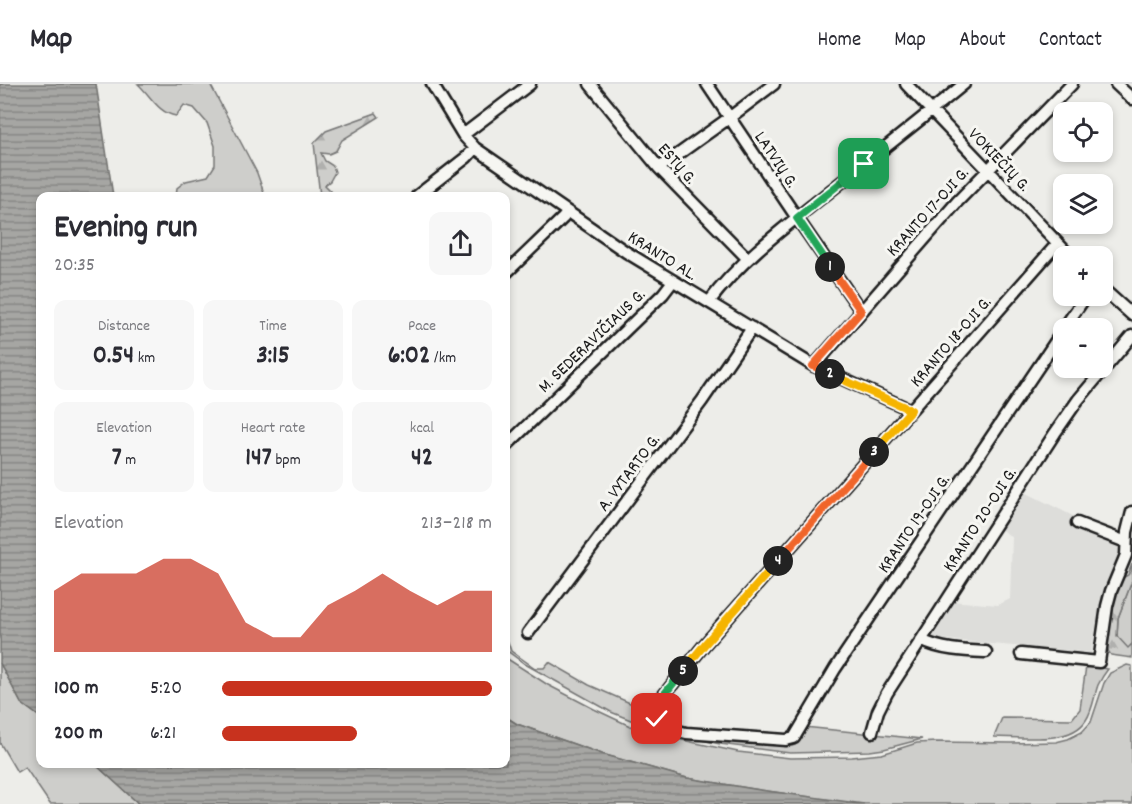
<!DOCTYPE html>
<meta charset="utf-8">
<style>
:root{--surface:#fff;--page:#f7f7f7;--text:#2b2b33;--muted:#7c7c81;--line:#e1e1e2;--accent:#c8321e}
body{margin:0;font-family:Dekko,sans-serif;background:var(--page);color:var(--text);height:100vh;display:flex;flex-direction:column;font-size:22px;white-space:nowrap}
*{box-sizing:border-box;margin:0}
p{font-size:20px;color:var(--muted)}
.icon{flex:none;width:33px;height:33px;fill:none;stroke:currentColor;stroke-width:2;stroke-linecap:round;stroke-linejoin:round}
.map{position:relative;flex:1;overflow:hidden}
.details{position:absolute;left:36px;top:108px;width:474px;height:576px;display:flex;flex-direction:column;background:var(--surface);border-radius:12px;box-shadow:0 3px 9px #0003}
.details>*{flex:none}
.fabs{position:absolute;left:1053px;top:18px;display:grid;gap:12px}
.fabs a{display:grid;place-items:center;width:60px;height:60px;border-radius:12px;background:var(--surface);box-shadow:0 3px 9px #0003;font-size:30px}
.pin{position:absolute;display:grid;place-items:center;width:51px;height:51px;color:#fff;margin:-26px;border-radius:12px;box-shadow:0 3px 9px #0006}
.km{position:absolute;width:30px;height:30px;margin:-15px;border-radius:50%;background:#222;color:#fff;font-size:16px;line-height:30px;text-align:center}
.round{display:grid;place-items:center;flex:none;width:63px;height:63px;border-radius:12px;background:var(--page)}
.overview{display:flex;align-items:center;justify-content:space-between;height:102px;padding:0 18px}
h1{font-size:33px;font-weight:700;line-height:45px}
.metrics{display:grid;grid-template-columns:repeat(3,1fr);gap:9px;height:102px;padding:6px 18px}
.metrics div{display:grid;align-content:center;border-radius:12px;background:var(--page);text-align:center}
.metrics b{font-size:26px;font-weight:700}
.metrics small{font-size:16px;font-weight:400}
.metrics p{font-size:16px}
.chart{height:168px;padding:12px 18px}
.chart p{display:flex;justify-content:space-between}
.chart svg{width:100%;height:108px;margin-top:6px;fill:var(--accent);opacity:.7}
ul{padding:0 18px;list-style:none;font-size:20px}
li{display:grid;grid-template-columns:96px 72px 1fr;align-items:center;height:45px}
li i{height:15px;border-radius:8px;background:var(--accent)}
header{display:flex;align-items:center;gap:36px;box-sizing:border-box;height:84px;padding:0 30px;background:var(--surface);border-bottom:2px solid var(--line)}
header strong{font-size:28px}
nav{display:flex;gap:33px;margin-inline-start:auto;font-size:21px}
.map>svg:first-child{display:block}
</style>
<header>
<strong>Map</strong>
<nav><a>Home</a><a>Map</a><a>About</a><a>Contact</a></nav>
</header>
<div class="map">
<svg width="1132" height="720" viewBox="0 0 1132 720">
<defs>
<pattern id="forest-firs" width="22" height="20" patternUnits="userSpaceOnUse" patternTransform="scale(1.5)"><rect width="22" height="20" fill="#cececb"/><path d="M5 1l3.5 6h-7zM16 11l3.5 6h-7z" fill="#b0b0ae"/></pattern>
<pattern id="water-rules" width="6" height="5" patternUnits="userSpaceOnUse" patternTransform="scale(1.5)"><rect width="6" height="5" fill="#a6a6a3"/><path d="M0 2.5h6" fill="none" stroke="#868684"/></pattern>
</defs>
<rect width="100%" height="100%" fill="#edede9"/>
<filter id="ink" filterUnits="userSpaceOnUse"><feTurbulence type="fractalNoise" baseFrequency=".0167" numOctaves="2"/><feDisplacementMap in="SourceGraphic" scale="12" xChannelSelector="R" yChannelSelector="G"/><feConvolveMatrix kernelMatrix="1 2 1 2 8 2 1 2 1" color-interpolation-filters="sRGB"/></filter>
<g filter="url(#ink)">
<path fill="#ddddda" d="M1023,407L1081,436L1124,460L1100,522L1091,569L926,554L950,517L998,521L1010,515L1012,453L997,443Z"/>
<path fill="#cececb" stroke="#757574" stroke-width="1.5" d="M138,0H210L257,89L265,112H176L177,104L186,97L208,92L215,81V62L207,39L194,24L184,21L176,32C158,29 151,12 138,0Z
M1132,497V560L1128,565L1117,553L1118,534Z
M506,556L508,558L511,567L535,584H544L549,578L589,601L646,626L648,643L611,628L525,580L506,566Z
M506,574L548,601L594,625L630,642L654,650L738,668L790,674L852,673L882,670L917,659L936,658L1011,659L1056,658L1068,655L1082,648L1091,638L1104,599L1110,589L1127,581L1132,582V720H858L760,706L687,694L602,670L517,640L506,633Z
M0,579L21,619L40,633V680H95L139,720H50L25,683L17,688L0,659Z
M1086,582L1108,585C1104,590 1101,595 1098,601C1094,612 1093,626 1086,636C1071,661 1020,653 994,653L1002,634L1072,635L1080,625Z
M804,643L922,655L884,665L870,667L790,669L720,660L678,651L792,662L795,661Z"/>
<path fill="url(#forest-firs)" stroke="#757574" stroke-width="1.5" d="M376,29L379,33L342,56L336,67L329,70L321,69L325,77L333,82L335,88L330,97L325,101L331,107L333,112H320L314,59L326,47Z
M1132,480V497L1118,534L1117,552L1128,564L1132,560V574L1111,571C1096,555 1115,511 1122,494L1128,491Z"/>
<path fill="url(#water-rules)" stroke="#6f6f6d" stroke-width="1.5" d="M0,0H96L113,112H40V633L21,619L0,579Z
M506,633L517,640L602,670L687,694L760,706L864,720H139L95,680H506Z"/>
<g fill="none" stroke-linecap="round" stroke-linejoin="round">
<g stroke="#1c1c1c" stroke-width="15">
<path id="minor" d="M432,0L463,51L475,64L626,168L814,282L911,326
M590,0L659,84L748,175
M707,0L797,134L861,227
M906,0L1070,172
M1116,0L1132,15
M463,51L530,0
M659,84L729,34L774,0
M417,112L467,73L475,64
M1057,160L705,560L655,622L656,635L660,639L667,644L686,649L786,656L794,654L835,585L1064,245
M506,189L563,134L568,128
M1102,204L1132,231
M709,218C739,178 781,146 820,115C868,77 917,39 964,0
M1064,244L1086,212
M814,282L957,118L1072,0
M506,362L663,210L673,197
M1077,439L1126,458
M528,549L702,317L752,244
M921,556C940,566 965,567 986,568
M1021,570L1099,578L1107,522L1111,507L1126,471L1127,448L1132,428
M872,648L878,627L887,609L1055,349L1078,316L1132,252"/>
</g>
<use href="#minor" stroke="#f6f6f2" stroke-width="10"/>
</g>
</g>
<g fill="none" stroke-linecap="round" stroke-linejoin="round" filter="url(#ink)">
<g stroke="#fff" stroke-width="12">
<path id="split-1" d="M830,183L797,134L864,80"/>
</g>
<g stroke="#fff" stroke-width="12">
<path id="split-2" d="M830,183L861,227L813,282L830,290"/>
</g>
<g stroke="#fff" stroke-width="12">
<path id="split-3" d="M830,290L911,326L874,368"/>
</g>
<g stroke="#fff" stroke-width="12">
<path id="split-4" d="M778,477L874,368"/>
</g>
<g stroke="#fff" stroke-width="12">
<path id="split-5" d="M683,587L705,560L778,477"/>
</g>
<g stroke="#fff" stroke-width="12">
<path id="split-6" d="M657,635L655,629V622L683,587"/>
</g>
<use href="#split-1" stroke="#22a559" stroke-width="8"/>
<use href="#split-2" stroke="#f0652b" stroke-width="8"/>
<use href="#split-3" stroke="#f5b400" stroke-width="8"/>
<use href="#split-4" stroke="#f0652b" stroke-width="8"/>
<use href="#split-5" stroke="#f5b400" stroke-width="8"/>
<use href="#split-6" stroke="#22a559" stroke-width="8"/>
</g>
<g text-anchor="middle" stroke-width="6" stroke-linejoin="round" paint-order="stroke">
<g font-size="18" fill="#1c1c1c" stroke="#f6f6f2">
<text transform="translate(777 75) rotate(56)" y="6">LATVIŲ G.</text>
<text transform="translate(1000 75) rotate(46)" y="6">VOKIEČIŲ G.</text>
<text transform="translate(678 79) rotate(48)" y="6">ESTŲ G.</text>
<text transform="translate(927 127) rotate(-48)" y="6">KRANTO 17-OJI G.</text>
<text transform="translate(663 171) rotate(32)" y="6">KRANTO AL.</text>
<text transform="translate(591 256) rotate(-44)" y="6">M. SEDERAVIČIAUS G.</text>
<text transform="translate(950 257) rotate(-49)" y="6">KRANTO 18-OJI G.</text>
<text transform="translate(628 388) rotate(-53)" y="6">A. VYTARTO G.</text>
<text transform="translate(979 435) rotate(-57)" y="6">KRANTO 20-OJI G.</text>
<text transform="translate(913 439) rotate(-56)" y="6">KRANTO 19-OJI G.</text>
</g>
</g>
</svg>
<div class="fabs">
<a><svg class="icon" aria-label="locate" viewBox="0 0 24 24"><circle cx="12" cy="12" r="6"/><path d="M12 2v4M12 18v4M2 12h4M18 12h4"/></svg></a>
<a><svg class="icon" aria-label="layers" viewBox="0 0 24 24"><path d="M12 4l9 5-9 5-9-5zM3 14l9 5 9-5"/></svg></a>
<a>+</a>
<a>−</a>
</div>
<div class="pin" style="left:864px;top:80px;background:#1e9e55"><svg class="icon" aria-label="arrive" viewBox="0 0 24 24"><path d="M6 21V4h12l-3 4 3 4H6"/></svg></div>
<div class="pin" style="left:657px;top:635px;background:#d93025"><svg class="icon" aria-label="check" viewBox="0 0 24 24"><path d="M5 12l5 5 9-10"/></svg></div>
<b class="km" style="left:830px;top:183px">1</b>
<b class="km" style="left:830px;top:290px">2</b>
<b class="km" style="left:874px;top:368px">3</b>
<b class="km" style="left:778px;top:477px">4</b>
<b class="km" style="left:683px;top:587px">5</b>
<section class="details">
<div class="overview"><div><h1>Evening run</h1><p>20:35</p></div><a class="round"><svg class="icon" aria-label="share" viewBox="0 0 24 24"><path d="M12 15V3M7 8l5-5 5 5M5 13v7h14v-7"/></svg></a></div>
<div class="metrics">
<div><p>Distance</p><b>0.54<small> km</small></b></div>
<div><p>Time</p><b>3:15</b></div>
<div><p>Pace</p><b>6:02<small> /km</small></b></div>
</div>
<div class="metrics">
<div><p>Elevation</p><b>7<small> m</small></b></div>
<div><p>Heart rate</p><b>147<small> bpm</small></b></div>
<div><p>kcal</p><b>42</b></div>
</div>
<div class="chart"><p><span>Elevation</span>213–218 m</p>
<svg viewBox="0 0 160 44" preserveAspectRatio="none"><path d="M0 44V19L10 12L20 12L30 12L40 6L50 6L60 12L70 32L80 38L90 38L100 25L110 19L120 12L130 19L140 25L150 19L160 19V44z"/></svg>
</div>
<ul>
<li><b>100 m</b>5:20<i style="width:100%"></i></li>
<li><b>200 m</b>6:21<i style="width:50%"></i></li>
</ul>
</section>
</div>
